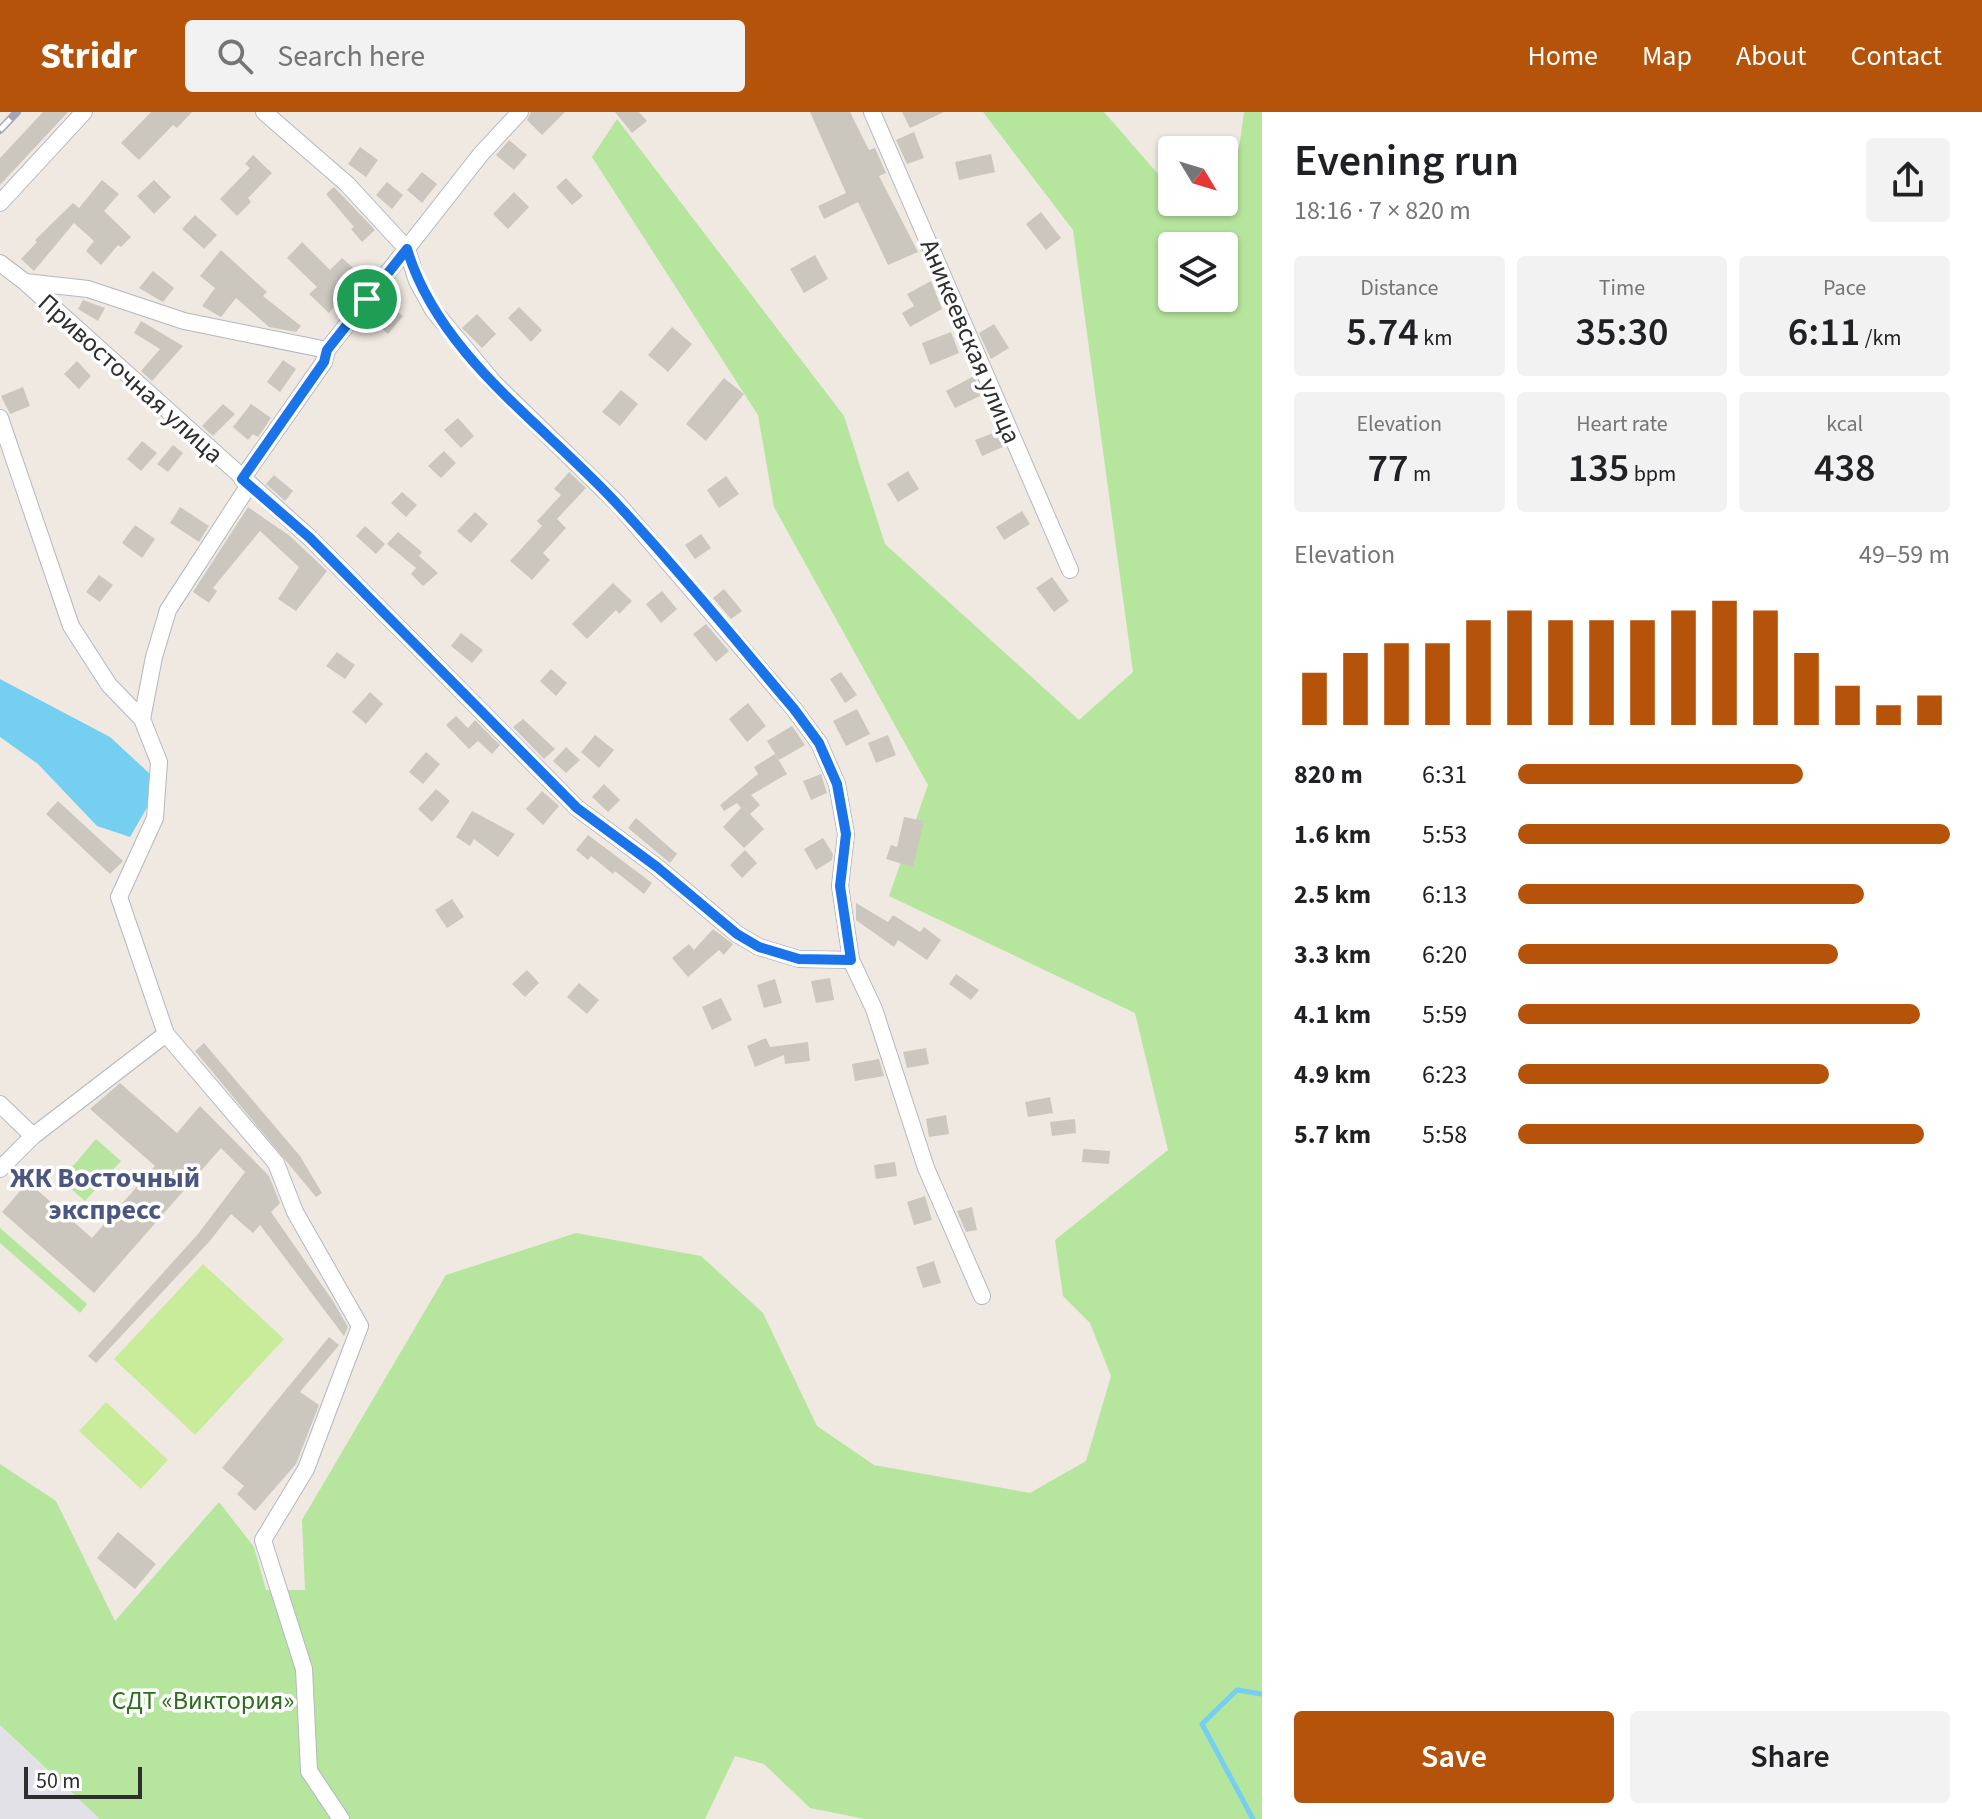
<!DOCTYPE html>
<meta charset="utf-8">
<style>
:root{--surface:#fff;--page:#f2f2f2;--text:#202124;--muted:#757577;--accent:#b45309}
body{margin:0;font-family:"Source Sans 3",sans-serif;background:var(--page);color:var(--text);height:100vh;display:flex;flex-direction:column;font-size:30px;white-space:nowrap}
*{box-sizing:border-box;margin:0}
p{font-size:26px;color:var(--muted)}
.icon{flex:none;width:44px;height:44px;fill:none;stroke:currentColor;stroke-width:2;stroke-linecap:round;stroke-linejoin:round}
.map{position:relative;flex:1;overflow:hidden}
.sheet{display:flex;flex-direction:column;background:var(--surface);width:720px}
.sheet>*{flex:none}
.needle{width:52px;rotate:128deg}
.buttons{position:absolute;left:1158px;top:24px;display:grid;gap:16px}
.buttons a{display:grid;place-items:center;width:80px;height:80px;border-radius:8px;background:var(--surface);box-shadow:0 2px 6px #0004;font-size:40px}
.scale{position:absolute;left:24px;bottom:20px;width:118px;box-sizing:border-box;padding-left:8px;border:4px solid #2e2e2e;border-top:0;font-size:22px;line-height:28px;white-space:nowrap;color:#2e2e2e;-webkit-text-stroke:6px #fff;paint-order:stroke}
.pin{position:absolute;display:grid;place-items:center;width:68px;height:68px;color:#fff;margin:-34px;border:4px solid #fff;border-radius:50%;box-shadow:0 2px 8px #0007}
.round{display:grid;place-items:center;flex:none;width:84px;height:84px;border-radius:8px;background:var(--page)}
.headline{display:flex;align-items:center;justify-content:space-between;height:136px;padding:0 32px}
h1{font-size:44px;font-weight:600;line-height:60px}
.figures{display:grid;grid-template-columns:repeat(3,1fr);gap:12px;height:136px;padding:8px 32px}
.figures div{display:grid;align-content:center;border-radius:8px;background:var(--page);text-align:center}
.figures b{font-size:40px;font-weight:600}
.figures small{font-size:22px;font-weight:400}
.figures p{font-size:22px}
.chart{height:224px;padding:16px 32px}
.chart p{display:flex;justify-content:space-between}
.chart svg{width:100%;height:144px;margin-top:8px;stroke:var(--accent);stroke-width:6}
.cta{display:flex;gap:16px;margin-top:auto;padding:16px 32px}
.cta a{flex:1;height:92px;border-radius:8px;background:var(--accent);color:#fff;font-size:32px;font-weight:600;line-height:92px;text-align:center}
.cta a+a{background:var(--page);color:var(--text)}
ul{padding:0 32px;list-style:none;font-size:26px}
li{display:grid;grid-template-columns:128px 96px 1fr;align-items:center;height:60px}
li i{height:20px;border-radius:10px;background:var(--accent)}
header{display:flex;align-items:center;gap:48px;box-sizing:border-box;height:112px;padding:0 40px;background:var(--accent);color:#fff}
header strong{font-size:38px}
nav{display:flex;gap:44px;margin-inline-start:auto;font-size:28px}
.search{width:560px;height:72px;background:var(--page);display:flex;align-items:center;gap:20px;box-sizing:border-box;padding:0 28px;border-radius:8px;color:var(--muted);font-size:30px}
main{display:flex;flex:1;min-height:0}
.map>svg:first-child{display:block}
</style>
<header>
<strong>Stridr</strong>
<div class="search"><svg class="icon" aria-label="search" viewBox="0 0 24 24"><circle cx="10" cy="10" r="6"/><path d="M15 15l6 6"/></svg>Search here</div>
<nav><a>Home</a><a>Map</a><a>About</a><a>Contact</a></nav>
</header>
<main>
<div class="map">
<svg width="1262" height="1707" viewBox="0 0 1262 1707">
<rect width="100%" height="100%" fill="#efe9e1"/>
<path fill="#e3e1e8" d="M0,1613L9,1622L100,1707H0Z"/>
<path fill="#b6e59e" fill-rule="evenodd" d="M983,0H1104L1172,78V90H1224V48L1239,36L1244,0H1262V1707H865L810,1696L764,1652L735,1644L705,1707H100L0,1613V1352L56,1389L115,1509L219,1390L254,1435L266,1478H305L302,1408L446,1163L576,1121L701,1144L763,1201L817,1314L874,1353L1030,1381L1086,1349L1111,1264L1090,1211L1063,1184L1055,1128L1168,1038L1135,901L889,784L928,673L774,395L758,303L592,45L617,7L844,304L885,432L1079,608L1133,560L1073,118ZM1172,134H1224V186H1172Z
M96,1027L121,1049L85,1089L61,1068Z
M0,1116L87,1192L80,1201L0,1131Z"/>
<path fill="#c9ec9a" d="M203,1152L284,1227L195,1323L114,1247Z
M106,1290L168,1348L141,1377L79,1319Z"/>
<path fill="#75cff0" d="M0,567L110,625L149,661V692L130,725L97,714L38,652L0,625Z"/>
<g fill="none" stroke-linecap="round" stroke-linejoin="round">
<path stroke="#75cff0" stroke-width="5" d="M1253,1707L1202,1612L1237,1578L1262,1582"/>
</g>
<path fill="#cbc7bf" d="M43,0H68L0,73V46Z
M151,0H192L177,16L173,13L139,48L121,31Z
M531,0H565L542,23L527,8Z
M615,0H639L647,9L632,21Z
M810,0H850L869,38L875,36L886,61L879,64L918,140L888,153L858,90L824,107L818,94L846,81Z
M902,0H944L910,16Z
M914,20L924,46L907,52L896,28Z
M509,28L527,43L514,58L496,43Z
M360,35L378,48L366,65L348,52Z
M991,42L995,60L959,68L955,50Z
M253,43L272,61L248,86L251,90L237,104L220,87L250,56L245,52Z
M422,60L437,72L422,91L407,78Z
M566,66L583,84L572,93L556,75Z
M102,68L119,82L104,99L131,125L121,135L118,133L101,153L86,139L94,129L74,111L34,159L21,147L37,130L35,128L73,91L79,96Z
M154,68L171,85L154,102L137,84Z
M387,70L403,83L392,97L376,83Z
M334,75L375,118L362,130L351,117L354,115L326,82Z
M514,80L529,95L508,117L493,102Z
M1041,100L1061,126L1046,138L1026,112Z
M195,103L217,123L204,137L182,117Z
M302,130L330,158L342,146L360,162L329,201L309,182L317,175L287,146Z
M221,138L267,180L263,184L301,214L296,220L269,215L236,186L221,205L202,194L215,176L200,164Z
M815,143L828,167L804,181L790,157Z
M153,159L174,176L163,190L139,176Z
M931,169L942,197L910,215L902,201L914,194L907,182Z
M381,187L403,204L388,222L367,205Z
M83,188L105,196L98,209L78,197Z
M519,195L542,218L531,230L508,206Z
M477,202L496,222L482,236L462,216Z
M141,209L183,234L152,269L141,259L160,237L134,221Z
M994,212L1009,236L991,247L979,221Z
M672,215L692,232L668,260L648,243Z
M951,220L959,241L930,253L922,231Z
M283,248L296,257L280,280L267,270Z
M77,249L91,264L79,277L64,262Z
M974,264L982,283L955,296L946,279Z
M724,266L744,282L706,329L686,312Z
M23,275L30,294L10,302L1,284Z
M621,278L638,292L620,314L602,300Z
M223,292L235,302L213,324L202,314Z
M251,292L271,306L258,325L253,322L248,328L233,315Z
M458,306L474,324L461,336L444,318Z
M998,319L1005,334L982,344L975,328Z
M142,329L157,341L141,359L127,347Z
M173,333L183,341L168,360L157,352Z
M444,339L456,351L441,366L428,354Z
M908,359L919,377L898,390L887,372Z
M569,360L586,376L557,407L566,416L543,441L550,448L532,468L510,449L542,414L537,409L561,383L554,377Z
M274,363L293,379L285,389L266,372Z
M726,364L739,382L719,396L707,378Z
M402,380L417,393L406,405L391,391Z
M180,395L209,414L199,430L170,411Z
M248,395L290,424L327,459L296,499L278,487L299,455L260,419L213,476L217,479L209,491L193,480Z
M1022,399L1030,412L1004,428L996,415Z
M475,400L488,412L471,431L457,419Z
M135,413L155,427L142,446L122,431Z
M365,414L385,432L376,442L356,424Z
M398,420L422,440L419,444L438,461L423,474L411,462L416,456L387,432Z
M701,422L711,436L695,447L685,433Z
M99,463L113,473L100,490L86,480Z
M1052,465L1069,489L1054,500L1036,476Z
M613,471L632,489L619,502L616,498L587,527L572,512Z
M724,477L742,499L731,507L713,486Z
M662,479L677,497L661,511L646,492Z
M706,512L729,539L716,550L693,522Z
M461,521L483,538L472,551L451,534Z
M337,540L355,553L345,567L326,554Z
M551,557L567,571L556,584L540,569Z
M841,560L857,583L845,591L830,567Z
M370,580L383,592L366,612L352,600Z
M748,591L766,614L747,630L729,607Z
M857,597L870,622L846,634L833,609Z
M456,604L468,616L475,608L500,633L492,642L478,629L469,637L446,613Z
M523,607L555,637L544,647L513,615Z
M792,614L805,633L779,648L767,629Z
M595,623L614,638L599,656L581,640Z
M888,623L896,643L876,651L868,631Z
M566,635L580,648L566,661L553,649Z
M426,640L440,652L423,672L409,660Z
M775,642L787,662L751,683L760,693L750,702L764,717L744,736L723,715L741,696L737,691L724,699L720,693L758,662L754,655Z
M821,662L827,681L811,688L803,669Z
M604,672L620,688L608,700L592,685Z
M436,677L450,689L432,710L418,697Z
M542,679L559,694L543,713L526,697Z
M58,689L123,749L110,762L46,702Z
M472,699L515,722L498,745L474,727L470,734L456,725Z
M904,705L924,709L913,755L886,747L891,733L897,735Z
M636,706L677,742L670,751L628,716Z
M588,723L652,771L644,782L615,759L613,762L591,744L588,748L576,738Z
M823,726L833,742L832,748L816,758L804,737Z
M745,738L757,751L742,766L730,753Z
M452,787L464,805L447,816L435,798Z
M856,791L888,810L893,803L920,820L924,815L941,828L927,848L898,828L894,835L856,808Z
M713,817L733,832L724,843L719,838L688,865L672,846L689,832L694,838Z
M527,858L539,871L525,885L512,872Z
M956,862L979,878L971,888L949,872Z
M830,866L834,888L816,891L811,869Z
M775,867L782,891L764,896L757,873Z
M579,871L599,888L587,902L567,885Z
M721,886L732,908L712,918L702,895Z
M766,926L770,935L808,930L810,949L785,952L784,943L755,955L747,934Z
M204,931L300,1044L322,1081L316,1085L195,939Z
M926,936L929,952L907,956L903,940Z
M879,947L884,964L855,969L852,952Z
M120,971L177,1021L200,994L269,1064L280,1091L271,1100L333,1189L348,1215L344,1224L260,1113L253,1121L231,1102L209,1130L96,1251L88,1244L198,1122L245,1060L221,1036L94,1181L2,1100L28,1070L92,1126L155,1054L90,997Z
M1050,985L1053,1001L1028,1005L1025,990Z
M946,1003L949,1022L929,1025L926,1007Z
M1075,1007L1076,1021L1052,1024L1050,1010Z
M1083,1037L1110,1039L1109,1052L1082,1050Z
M895,1050L897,1064L876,1067L874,1053Z
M925,1084L932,1108L914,1113L907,1090Z
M972,1095L977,1118L966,1120L957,1099Z
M934,1149L941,1171L923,1176L916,1155Z
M329,1225L339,1233L300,1280L319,1293L296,1352L255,1399L237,1382L244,1374L222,1356Z
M118,1420L156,1452L135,1477L97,1446Z"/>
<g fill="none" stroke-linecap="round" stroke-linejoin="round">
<g stroke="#b4b7c1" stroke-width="18">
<path id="street" d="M264,0L347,72L407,137L417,169L433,198L494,271L618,392L794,597L819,631L837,672L846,722L840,774L851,848L874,897L926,1056L982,1184
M872,0L1070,458
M0,91L84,0
M0,151L25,170L310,426L577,696L657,755L737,822L759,835L799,847L851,848
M25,170L88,177L184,209L327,238
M0,306L71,514L109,573L142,607L159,650L155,706L119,785L166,922L276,1051L295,1100L360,1214L306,1357L263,1428L304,1557L309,1659L341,1707
M242,367L324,250L327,238L481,42L520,0
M142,607L154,545L168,498L249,373
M0,992L33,1024
M0,1057L33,1024L166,922"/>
</g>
<use href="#street" stroke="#fff" stroke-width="16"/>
<g stroke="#a3a6b8" stroke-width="8">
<path id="rail" d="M0,18L17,0"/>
</g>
<use href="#rail" stroke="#fff" stroke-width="5" stroke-dasharray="15" stroke-linecap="butt"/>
</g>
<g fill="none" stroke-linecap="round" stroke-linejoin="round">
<g stroke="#fff" stroke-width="16">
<path id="route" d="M407,137C439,244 545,313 618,393C679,458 736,529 794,597L819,631L837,672L846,722L840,774L851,848L799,847L759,835L737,822L657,755L577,696L310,426L242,367L324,250L327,238Z"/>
</g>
<use href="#route" stroke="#1a73e8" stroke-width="10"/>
</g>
<g text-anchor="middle" stroke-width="7" stroke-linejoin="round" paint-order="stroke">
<g font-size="26" fill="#2e2e2e" stroke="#fff">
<text transform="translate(971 229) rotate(67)" y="9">Аникеевская улица</text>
<text transform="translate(131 266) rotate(42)" y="9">Привосточная улица</text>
</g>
<g font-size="26" fill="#2c6e1b" stroke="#fff">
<text x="203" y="1597">СДТ «Виктория»</text>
</g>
<g font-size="28" font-weight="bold" fill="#4d5680" stroke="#fff">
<text x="105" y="1075">ЖК Восточный<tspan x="105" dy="32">экспресс</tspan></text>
</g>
</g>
</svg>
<div class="buttons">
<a><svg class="needle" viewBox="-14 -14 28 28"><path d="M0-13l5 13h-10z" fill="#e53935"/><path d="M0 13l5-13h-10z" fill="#757577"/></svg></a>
<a><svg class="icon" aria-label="layers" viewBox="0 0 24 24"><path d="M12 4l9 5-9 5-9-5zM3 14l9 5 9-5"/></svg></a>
</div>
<div class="scale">50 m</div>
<div class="pin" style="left:367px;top:187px;background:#1e9e55"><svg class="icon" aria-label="arrive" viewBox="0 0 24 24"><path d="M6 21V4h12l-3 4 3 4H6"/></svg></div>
</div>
<section class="sheet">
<div class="headline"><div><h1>Evening run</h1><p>18:16 · 7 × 820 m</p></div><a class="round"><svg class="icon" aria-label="share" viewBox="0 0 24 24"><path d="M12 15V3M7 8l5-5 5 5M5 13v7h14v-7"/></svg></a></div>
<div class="figures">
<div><p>Distance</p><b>5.74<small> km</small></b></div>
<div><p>Time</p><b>35:30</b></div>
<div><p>Pace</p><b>6:11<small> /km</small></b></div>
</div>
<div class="figures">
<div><p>Elevation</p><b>77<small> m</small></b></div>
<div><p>Heart rate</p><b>135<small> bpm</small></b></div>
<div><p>kcal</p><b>438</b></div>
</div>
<div class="chart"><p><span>Elevation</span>49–59 m</p>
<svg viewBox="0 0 160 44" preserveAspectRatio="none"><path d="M5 44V28M15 44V22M25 44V19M35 44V19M45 44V12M55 44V9M65 44V12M75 44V12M85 44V12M95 44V9M105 44V6M115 44V9M125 44V22M135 44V32M145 44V38M155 44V35"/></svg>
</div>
<ul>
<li><b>820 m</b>6:31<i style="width:66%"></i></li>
<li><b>1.6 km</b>5:53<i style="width:100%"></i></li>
<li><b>2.5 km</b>6:13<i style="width:80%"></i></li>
<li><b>3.3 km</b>6:20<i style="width:74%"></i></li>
<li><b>4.1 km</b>5:59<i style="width:93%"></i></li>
<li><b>4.9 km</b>6:23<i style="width:72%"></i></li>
<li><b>5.7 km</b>5:58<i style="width:94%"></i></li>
</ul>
<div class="cta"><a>Save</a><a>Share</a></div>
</section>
</main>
